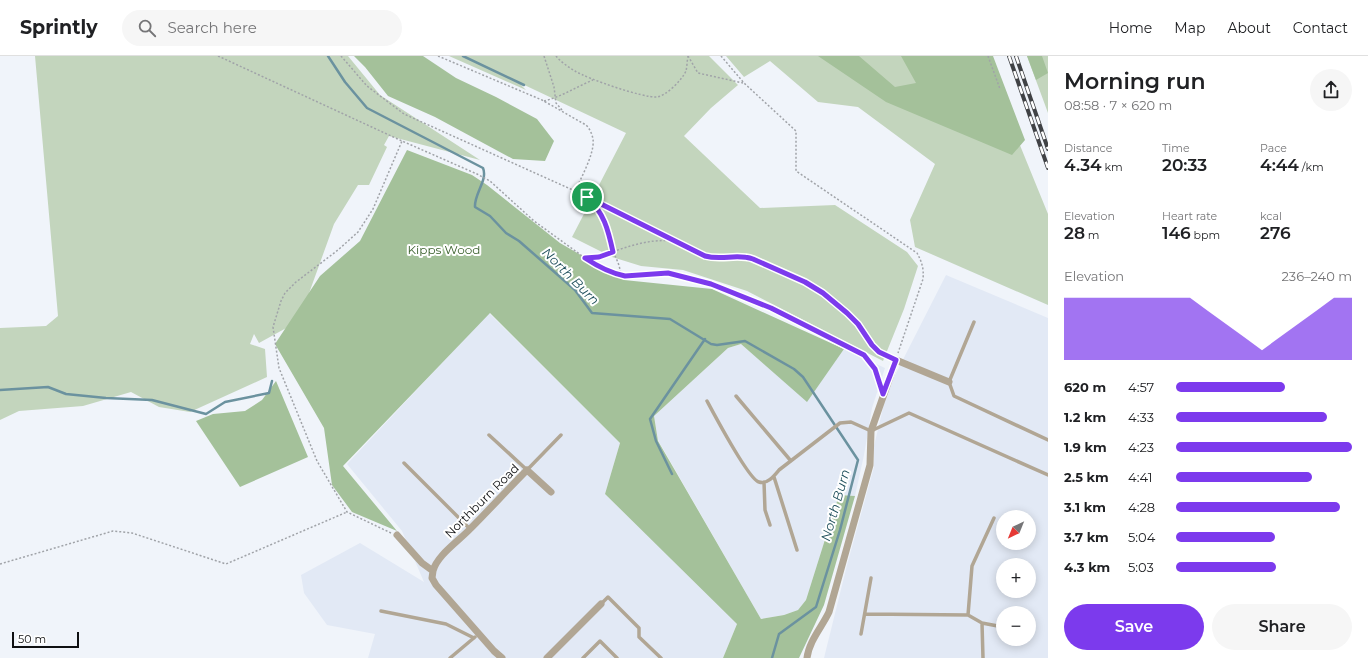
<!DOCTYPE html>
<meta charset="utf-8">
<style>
:root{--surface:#fff;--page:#f6f6f6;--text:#202124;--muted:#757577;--line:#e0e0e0;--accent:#7c3aed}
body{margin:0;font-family:Montserrat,sans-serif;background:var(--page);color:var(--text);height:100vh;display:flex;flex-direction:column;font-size:15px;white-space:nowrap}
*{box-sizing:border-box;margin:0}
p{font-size:13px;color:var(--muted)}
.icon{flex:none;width:22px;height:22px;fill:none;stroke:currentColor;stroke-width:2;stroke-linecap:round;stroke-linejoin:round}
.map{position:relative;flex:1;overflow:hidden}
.details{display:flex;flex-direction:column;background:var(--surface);width:320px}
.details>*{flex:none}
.needle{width:26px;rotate:223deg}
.tools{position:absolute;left:996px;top:454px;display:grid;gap:8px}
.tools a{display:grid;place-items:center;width:40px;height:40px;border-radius:50%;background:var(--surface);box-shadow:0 2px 10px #0003;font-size:20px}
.scale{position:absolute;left:12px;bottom:10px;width:67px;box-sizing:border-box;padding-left:4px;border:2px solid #0f1012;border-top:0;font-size:11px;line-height:14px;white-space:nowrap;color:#0f1012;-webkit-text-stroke:3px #fff;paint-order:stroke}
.pin{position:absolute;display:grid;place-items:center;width:34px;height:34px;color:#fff;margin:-17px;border:2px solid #fff;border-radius:50%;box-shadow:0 1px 4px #0007}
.round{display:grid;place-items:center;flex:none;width:42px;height:42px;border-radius:21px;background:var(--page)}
.summary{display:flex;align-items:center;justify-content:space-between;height:68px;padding:0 16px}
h1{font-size:22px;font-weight:600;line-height:30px}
.stats{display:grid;grid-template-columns:repeat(3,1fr);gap:6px;height:68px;padding:4px 16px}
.stats div{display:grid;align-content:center}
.stats b{font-size:17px;font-weight:600}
.stats small{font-size:11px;font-weight:400}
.stats p{font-size:11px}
.chart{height:112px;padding:8px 16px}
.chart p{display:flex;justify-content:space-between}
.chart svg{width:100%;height:72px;margin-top:4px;fill:var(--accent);opacity:.7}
.cta{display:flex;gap:8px;margin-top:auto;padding:8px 16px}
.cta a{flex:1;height:46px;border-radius:24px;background:var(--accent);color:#fff;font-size:16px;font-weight:600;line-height:46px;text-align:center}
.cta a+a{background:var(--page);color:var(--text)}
ul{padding:0 16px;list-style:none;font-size:13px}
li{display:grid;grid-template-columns:64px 48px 1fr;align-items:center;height:30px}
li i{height:10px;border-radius:5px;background:var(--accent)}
header{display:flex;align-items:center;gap:24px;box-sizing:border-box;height:56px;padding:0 20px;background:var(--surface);border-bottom:1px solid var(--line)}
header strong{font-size:19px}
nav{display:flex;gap:22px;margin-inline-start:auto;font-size:14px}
.search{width:280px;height:36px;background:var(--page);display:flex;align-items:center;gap:10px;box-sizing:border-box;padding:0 14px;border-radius:22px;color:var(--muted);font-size:15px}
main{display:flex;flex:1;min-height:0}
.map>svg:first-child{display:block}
</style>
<header>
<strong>Sprintly</strong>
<div class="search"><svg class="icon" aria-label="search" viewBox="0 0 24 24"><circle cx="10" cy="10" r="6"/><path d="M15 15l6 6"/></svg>Search here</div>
<nav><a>Home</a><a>Map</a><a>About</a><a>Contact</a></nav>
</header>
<main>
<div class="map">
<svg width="1048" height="602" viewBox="0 0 1048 602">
<rect width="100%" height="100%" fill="#f0f4fa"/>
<path fill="#e2e9f5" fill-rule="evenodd" d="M946,219L1048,262V602H824L847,509L874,411V390L887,335ZM1003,461H1029V487H1003ZM1003,509H1029V535H1003ZM1003,557H1029V583H1003Z
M489,257L620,387L605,438L737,568L723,602H368L375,578L327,569L304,537L301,519L360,487L424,526L402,475L347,408Z
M741,288L807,345L844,293L885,312L872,352L864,399L855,440L839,439L806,544L798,554L784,559L761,563L658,384L654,360L728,292Z"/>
<path fill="#c3d5bd" d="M35,0H348L380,39L480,104L389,80L384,89L387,91L369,129H358L334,168L299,265L259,287L254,278L250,288L265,293L267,321L190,356L159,351L131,336L83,350L19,355L0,364V272L46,270L58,260Z
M449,0H709L738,29L711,52L684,80L760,152L835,149L907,196L918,210L904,253L883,305L747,235L683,214L641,210L612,201L572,181L626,77L518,26L526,34Z
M726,0H905L1015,77L1048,158V249L915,191L910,164L935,108L858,51L818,46L770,5L744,21Z
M1027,0H1048V57Z"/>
<path fill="#a4c19a" d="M354,0H423L456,22L496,41L537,63L554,85L545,105L513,103L435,61L388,40L365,11Z
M818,0H859L895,31L916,27L901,0H993L1025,84L1012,99L886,46Z
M1027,0H1042L1048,17L1036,24Z
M407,94L472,119L487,129L560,187L624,224L712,233L844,293L807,346L741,288L728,292L654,360L658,385L761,563L784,559L798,554L806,544L839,439L855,440L824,549L799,602H723L737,568L605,438L620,387L490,257L343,410L397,475L352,456L332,429L324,372L275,288L320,220L360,185Z
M276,325L308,401L240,431L196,365L213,358L245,355L262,344Z"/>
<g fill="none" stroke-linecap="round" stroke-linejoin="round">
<path stroke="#6b929f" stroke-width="2.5" d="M328,0L345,26L367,52L483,112C488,124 474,138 475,151L490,160L506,177L519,185L575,234L592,257L670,263L711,288L717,289L745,285L794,313L803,321L858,404L840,474L816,551L779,578L772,602
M463,0L524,29
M0,334L48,331L66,338L106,342L152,344L206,358L225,346L269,337L272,325
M672,418L656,385L650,363L705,283"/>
<path stroke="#a0a3a8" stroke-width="1.5" stroke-dasharray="2 2" stroke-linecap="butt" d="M218,0L402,85L477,118L490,125L534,165L585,202L597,209L616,218L625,220L668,217L711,228L771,252L864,299L875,313L880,326
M341,0L367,30L404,58L575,135L705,200C723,205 736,197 753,203C782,216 814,227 838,248C845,254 851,261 857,268C868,282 872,293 889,301
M438,0L542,44L586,69C590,73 592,78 593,83C595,97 581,122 575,135
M544,0L554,31L556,47L562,54
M556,0C561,6 568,11 575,15C588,23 643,42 657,41C666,40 682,24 686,15C687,11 687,5 688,0
M688,0L698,17L743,27
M721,0L744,27L796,75V115L917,197C922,206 924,213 923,223L898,297
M988,0L1000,33
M544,45C561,41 576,31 593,24
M589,142C605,158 606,174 613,195C616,203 621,210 620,219
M586,202C597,202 605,198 615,195C635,188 653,183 673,185
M391,477L347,456L317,405L279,312L273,271L281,245L285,237L296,226L338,194L358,176L373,153L402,85
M0,508L113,475L132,477L226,508L347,456"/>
<path stroke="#b1a694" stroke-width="3.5" d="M974,266L949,326L954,340L1048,384
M736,340L791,405
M707,345C714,358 749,424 759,426C767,429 774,420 779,414L840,367L851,366L871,375L909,357L1048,419
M489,379L527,414L561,379
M404,407L470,473
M774,421L797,494
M764,426L765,454L770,469
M601,548L608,541L639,572V581L661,602
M381,555L446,568L474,582
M865,558L968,559L982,567
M968,559L972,510L994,462
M861,578L871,522
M450,602L475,581
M583,602L600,585L617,602
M983,602L982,567L1003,571"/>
<path stroke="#b1a694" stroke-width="7" d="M397,479L422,507L433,515L432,522L436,529L494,595L502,602
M433,515C437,499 459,485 471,472C490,453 508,433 527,414L551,436
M547,602L601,548
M807,602C809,585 822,571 829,556L870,409L871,375L896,304L949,326"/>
<g stroke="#404245" stroke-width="4">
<path id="rail" d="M1009,0L1048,112
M1016,0L1048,93"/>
</g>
<use href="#rail" stroke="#fff" stroke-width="2.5" stroke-dasharray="8" stroke-linecap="butt"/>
</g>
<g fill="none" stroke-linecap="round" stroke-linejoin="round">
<g stroke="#fff" stroke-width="8">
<path id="route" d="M587,141L705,200C723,205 736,197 753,203L805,226L823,237L847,257L858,268L872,289L879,296L896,304L883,338L875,313L864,299L771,252L711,228L668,217L625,220C610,217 597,210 585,202L599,201L613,196C608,173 604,157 587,141Z"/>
</g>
<use href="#route" stroke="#7c3aed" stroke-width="5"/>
</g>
<g text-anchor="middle" stroke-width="4" stroke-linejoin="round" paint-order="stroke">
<g font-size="12" fill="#365d28" stroke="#fff">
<text x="444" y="198">Kipps Wood</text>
</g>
<g font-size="12" fill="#0f1012" stroke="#fff">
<text transform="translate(482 445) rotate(-45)" y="4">Northburn Road</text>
</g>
<g font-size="13" font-style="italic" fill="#20505d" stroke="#fff">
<text transform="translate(571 220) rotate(45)" y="5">North Burn</text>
<text transform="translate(835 449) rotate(-74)" y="5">North Burn</text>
</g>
</g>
</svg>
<div class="tools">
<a><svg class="needle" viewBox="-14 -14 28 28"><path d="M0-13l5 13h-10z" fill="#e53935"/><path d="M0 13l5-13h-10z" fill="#757577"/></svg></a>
<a>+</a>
<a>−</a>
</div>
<div class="scale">50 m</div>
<div class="pin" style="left:587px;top:141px;background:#1e9e55"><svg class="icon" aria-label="arrive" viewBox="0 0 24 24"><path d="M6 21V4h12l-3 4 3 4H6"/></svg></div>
</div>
<section class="details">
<div class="summary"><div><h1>Morning run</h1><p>08:58 · 7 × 620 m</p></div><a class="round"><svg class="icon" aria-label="share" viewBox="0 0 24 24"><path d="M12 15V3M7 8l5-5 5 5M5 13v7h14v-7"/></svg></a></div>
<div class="stats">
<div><p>Distance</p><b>4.34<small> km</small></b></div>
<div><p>Time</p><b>20:33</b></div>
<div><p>Pace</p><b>4:44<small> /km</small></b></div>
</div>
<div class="stats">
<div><p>Elevation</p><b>28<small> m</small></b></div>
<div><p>Heart rate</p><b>146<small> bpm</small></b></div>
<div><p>kcal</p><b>276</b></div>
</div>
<div class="chart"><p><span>Elevation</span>236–240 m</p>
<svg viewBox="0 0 160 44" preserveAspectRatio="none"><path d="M0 44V6L10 6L20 6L30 6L40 6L50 6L60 6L70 6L80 14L90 22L100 30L110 38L120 30L130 22L140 14L150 6L160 6V44z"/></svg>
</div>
<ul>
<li><b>620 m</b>4:57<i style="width:62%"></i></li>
<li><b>1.2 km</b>4:33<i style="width:86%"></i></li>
<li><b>1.9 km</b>4:23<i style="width:100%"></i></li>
<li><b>2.5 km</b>4:41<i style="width:77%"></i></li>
<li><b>3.1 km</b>4:28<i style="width:93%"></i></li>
<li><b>3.7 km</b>5:04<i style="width:56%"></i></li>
<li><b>4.3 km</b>5:03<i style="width:57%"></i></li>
</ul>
<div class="cta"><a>Save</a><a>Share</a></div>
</section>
</main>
